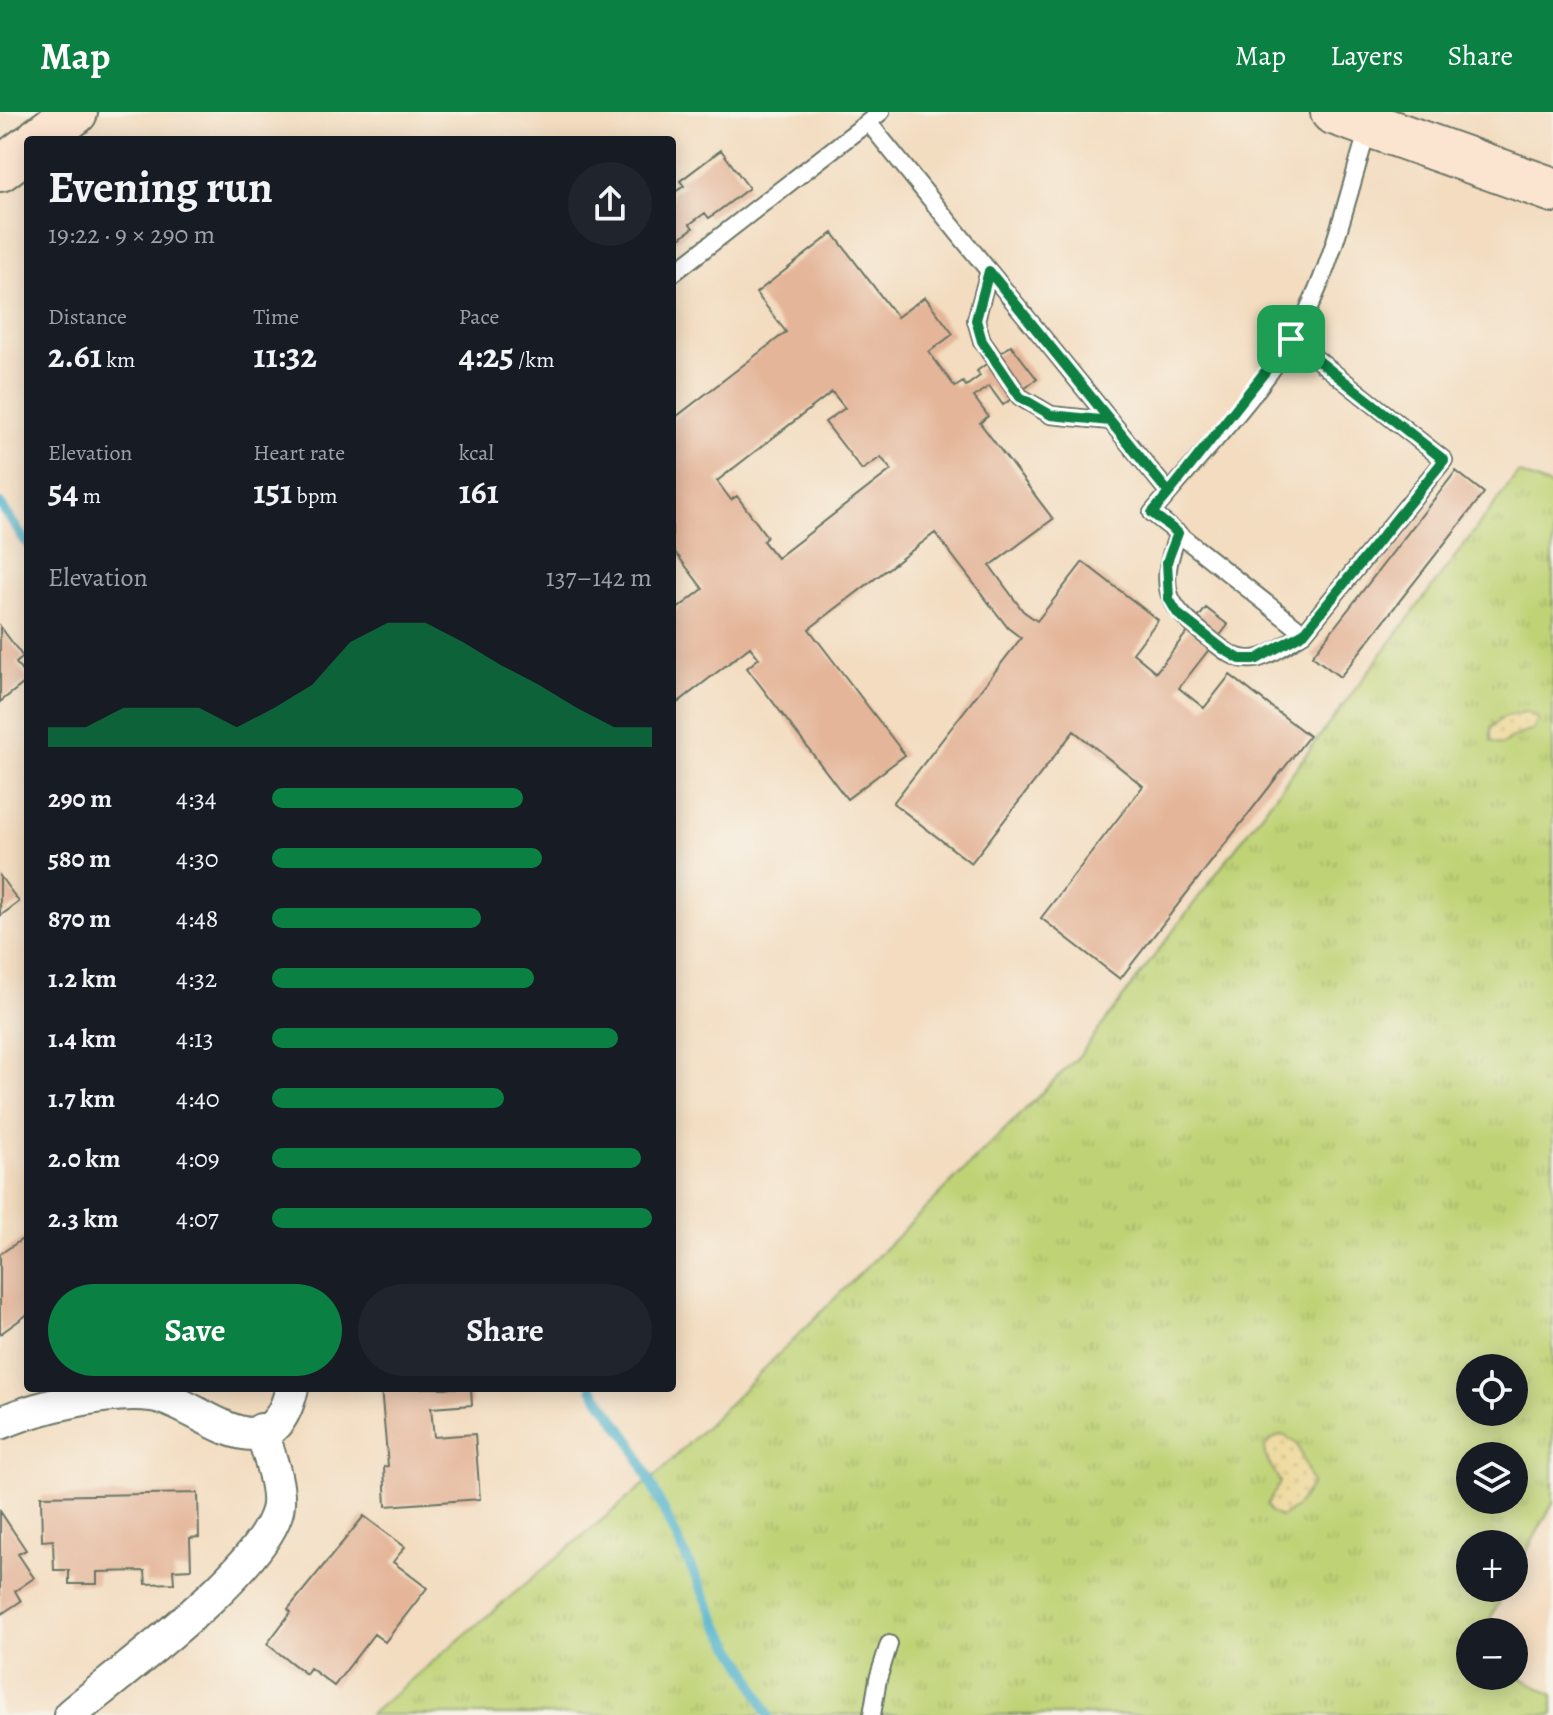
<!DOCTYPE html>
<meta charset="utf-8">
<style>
:root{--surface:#171b24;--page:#20242c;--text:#f1f3f6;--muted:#9ea1a6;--accent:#0b8043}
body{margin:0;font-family:Alegreya,serif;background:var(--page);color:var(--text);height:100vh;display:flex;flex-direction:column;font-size:30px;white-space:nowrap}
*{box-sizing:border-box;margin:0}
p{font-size:26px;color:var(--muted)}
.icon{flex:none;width:44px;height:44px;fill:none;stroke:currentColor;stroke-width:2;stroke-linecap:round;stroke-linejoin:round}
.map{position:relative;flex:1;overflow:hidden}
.sheet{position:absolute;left:24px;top:24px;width:652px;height:1256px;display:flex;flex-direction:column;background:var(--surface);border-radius:8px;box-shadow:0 4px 20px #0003}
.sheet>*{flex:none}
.buttons{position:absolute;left:1456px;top:1242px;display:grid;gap:16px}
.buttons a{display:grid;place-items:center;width:72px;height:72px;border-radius:50%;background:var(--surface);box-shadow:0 4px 20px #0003;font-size:40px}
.pin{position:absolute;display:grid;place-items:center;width:68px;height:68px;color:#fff;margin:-34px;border-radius:16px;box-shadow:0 4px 12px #0006}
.round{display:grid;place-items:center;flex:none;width:84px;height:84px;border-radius:42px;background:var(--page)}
.head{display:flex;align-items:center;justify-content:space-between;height:136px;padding:0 24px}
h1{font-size:44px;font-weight:700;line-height:60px}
.stats{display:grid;grid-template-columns:repeat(3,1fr);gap:12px;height:136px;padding:8px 24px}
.stats div{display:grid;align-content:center}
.stats b{font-size:34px;font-weight:700}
.stats small{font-size:22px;font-weight:400}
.stats p{font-size:22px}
.chart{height:224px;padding:16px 24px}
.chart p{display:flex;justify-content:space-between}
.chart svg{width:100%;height:144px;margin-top:8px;fill:var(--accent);opacity:.7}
.primary-button{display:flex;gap:16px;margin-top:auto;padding:16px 24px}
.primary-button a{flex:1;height:92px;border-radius:48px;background:var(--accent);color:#fff;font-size:32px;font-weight:700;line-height:92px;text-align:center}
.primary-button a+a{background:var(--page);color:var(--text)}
ul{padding:0 24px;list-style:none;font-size:26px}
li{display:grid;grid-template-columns:128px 96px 1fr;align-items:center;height:60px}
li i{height:20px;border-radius:10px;background:var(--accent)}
header{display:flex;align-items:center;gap:48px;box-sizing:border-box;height:112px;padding:0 40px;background:var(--accent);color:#fff}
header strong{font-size:38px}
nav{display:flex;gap:44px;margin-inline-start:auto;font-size:28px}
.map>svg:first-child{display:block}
</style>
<header>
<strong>Map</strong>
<nav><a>Map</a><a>Layers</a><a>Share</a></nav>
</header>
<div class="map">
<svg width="1553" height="1603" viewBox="0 0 1553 1603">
<defs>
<pattern id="grass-tufts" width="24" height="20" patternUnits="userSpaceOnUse" patternTransform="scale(2)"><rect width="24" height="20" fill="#bfd376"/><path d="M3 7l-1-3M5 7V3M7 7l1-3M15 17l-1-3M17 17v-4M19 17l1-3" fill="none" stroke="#a4b667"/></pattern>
<pattern id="sand-dots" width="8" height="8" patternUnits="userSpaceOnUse" patternTransform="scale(2)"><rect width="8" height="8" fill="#eeda9e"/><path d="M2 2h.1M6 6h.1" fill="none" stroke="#ccbc89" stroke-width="1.8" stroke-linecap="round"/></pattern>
</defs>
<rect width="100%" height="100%" fill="#f7f3e8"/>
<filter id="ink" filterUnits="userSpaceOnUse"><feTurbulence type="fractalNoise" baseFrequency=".0125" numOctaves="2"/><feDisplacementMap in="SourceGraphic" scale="16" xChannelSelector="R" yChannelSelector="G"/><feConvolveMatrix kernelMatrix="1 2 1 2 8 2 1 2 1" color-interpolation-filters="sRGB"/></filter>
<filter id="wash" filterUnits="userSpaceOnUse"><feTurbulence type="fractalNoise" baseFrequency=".006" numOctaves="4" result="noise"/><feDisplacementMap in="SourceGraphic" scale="32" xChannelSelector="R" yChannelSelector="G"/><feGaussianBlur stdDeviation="1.8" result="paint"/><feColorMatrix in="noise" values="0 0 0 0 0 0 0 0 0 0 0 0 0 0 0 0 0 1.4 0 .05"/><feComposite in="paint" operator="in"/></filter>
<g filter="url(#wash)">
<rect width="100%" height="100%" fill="#f3dcbf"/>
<path fill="url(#grass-tufts)" stroke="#6f8855" stroke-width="2" fill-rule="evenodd" d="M1518,361L1553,375V1391L1514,1463V1432H1470V1476H1507L1483,1520H1470V1564L1514,1562L1553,1583V1603H369L664,1356L1079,944ZM1470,1256H1514V1300H1470ZM1470,1344H1514V1388H1470Z"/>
<path fill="url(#sand-dots)" stroke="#868c69" stroke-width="2" d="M1525,600L1538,606L1533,618L1513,625L1502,633L1491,629V616L1503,605Z
M1283,1323L1297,1332L1312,1372L1296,1395L1280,1405L1271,1401L1267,1393L1280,1370C1273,1353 1247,1333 1283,1323Z"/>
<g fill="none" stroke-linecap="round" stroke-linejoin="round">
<path stroke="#4bb1ca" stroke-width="10" d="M0,392L28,433
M592,1276L631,1330L719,1514L748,1560L768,1603"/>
</g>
<g id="blocks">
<path fill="#e4b599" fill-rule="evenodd" d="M721,38L749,76L709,106L705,101L690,112L693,116L672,132V82L684,74L680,69Z
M833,121L897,205L925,185L953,222L929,240L955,275L963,270L966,274L980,264L977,259L1011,233L1037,267L1003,293L989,274L974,285L988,304L980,311L1053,407L990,454L1023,499L1037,509L1083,450L1158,508L1133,541L1156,560L1206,496L1228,513L1179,576L1204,596L1230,563L1309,624L1120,867L1041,806L1143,674L1074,619L971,751L893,691L1021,526L1008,516L935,421L809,517L905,643L847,687L747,556L759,546L750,535L672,595V501L703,477L672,436V308L786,220L756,181ZM832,280L845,296L825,310L862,358L881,345L891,358L777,446L763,429L767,425L737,384L731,388L717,369Z
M1456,359L1484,381L1340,565L1312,544Z
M0,514L23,545L16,551L28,568L0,590Z
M0,764L19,790L0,804Z
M24,1126L28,1131V1202L0,1222V1142Z
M381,1276H471L472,1293L431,1296L434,1325L475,1322L480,1387L386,1394L384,1355L388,1354Z
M198,1381L199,1425L190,1426L191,1457L173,1458L174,1471L146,1472L145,1459L97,1460V1472H69V1458H54L53,1428L42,1429L41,1384Z
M0,1399L26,1438L18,1442L34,1466L15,1479L21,1489L0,1503Z
M364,1404L405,1435L393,1450L427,1476L385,1530L374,1522L334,1574L310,1556L306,1562L267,1532L291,1500L288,1497Z"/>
</g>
</g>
<g filter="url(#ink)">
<use href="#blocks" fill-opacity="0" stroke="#697565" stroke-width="2"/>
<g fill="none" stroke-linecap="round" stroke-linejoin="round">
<g stroke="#697565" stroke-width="20">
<path id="lane" d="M868,10L1169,381
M989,159L976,208L982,229L1020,285L1051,303L1110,309
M672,162L881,0
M1291,227L1444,348L1304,521L1152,401C1204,338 1267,277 1305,204C1335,146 1349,77 1369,14
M1178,421C1158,477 1164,491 1210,527C1223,538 1236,549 1254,547C1271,545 1289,530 1304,521
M872,1603L878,1567L889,1532"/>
</g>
<g stroke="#697565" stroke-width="36">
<path id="street" d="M0,1311C40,1294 108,1278 152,1283C199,1289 269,1372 292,1276
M70,1603C122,1559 256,1463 276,1402C284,1381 268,1339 261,1318"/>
</g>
<g stroke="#697565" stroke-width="48">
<path id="secondary" d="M1333,0L1553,78
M38,28L75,0
M0,57L28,36"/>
</g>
<use href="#lane" stroke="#fff" stroke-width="16"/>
<use href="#street" stroke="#fff" stroke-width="32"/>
<use href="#secondary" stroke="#fce5d0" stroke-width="44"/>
</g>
</g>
<g fill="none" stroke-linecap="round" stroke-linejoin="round" filter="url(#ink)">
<g stroke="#fff" stroke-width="16">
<path id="route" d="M1291,227L1169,381L1110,309L1051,303L1020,285L982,229L976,208L989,159L1169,381L1152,401L1178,421L1167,450L1169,487L1178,502L1223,537L1240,547H1257L1304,521L1444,348L1291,227"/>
</g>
<use href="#route" stroke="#0b8043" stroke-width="10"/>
</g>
</svg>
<div class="buttons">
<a><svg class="icon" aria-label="locate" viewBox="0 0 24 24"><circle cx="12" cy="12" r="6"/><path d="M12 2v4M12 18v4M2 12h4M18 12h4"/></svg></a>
<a><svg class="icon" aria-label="layers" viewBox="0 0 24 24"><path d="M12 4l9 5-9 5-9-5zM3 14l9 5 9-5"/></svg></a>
<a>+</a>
<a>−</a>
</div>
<div class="pin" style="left:1291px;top:227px;background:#1e9e55"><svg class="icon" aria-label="arrive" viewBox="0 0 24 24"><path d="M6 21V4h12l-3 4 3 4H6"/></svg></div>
<section class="sheet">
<div class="head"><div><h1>Evening run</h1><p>19:22 · 9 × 290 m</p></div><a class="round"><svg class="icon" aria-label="share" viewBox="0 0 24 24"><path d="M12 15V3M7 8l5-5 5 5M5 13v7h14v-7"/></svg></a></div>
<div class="stats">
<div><p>Distance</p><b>2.61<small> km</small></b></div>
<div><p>Time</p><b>11:32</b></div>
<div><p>Pace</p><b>4:25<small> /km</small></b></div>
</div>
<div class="stats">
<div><p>Elevation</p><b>54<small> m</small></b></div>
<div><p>Heart rate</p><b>151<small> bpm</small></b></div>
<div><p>kcal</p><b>161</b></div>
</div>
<div class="chart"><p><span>Elevation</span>137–142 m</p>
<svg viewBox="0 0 160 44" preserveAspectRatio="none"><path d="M0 44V38L10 38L20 32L30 32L40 32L50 38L60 32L70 25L80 12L90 6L100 6L110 12L120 19L130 25L140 32L150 38L160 38V44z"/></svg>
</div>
<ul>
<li><b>290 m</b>4:34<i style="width:66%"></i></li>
<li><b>580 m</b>4:30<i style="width:71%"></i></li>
<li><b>870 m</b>4:48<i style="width:55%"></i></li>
<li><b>1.2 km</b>4:32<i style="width:69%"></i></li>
<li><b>1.4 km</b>4:13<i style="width:91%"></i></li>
<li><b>1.7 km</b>4:40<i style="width:61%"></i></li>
<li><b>2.0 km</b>4:09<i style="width:97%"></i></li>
<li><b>2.3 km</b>4:07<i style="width:100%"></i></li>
</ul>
<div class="primary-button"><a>Save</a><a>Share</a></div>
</section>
</div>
